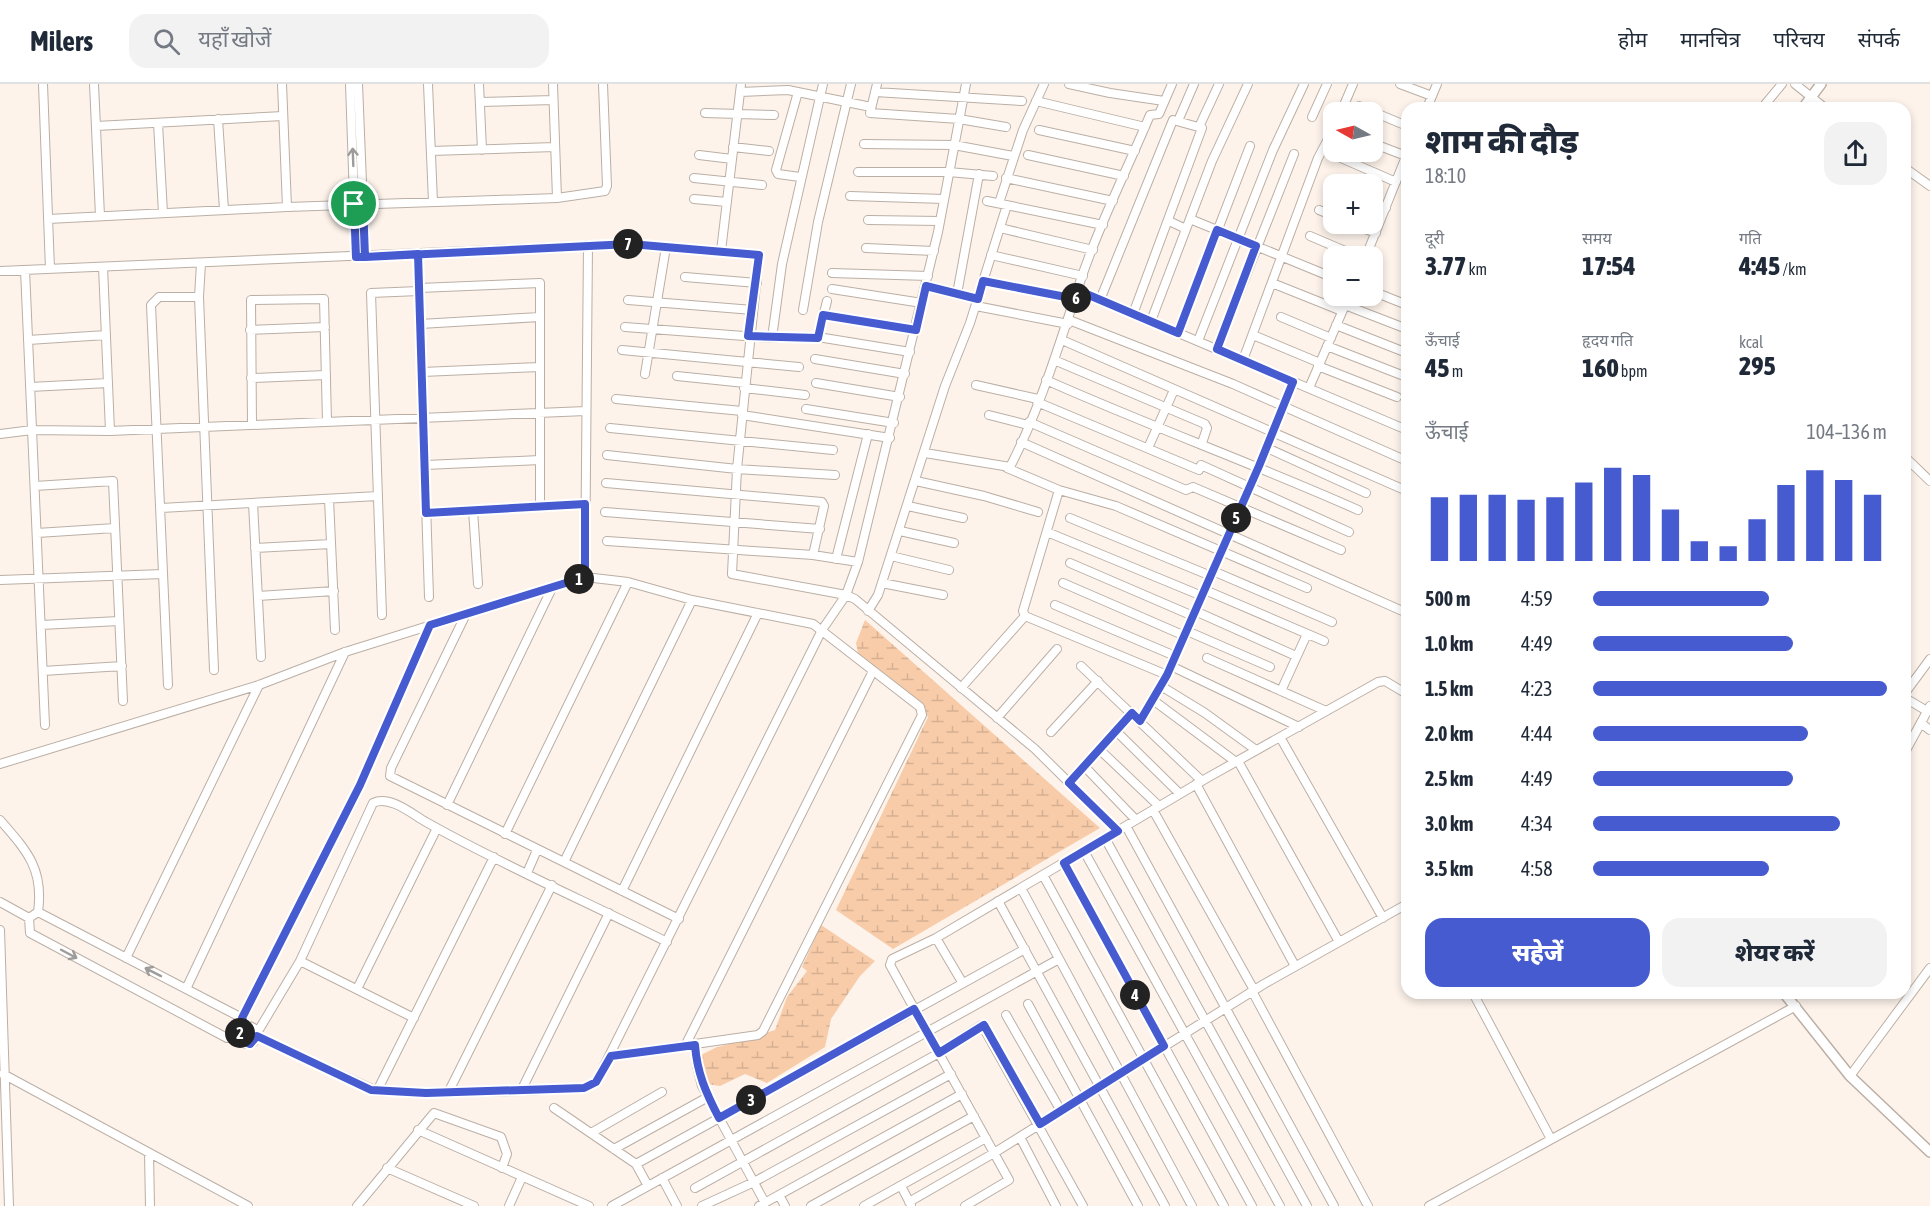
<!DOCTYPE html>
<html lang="hi">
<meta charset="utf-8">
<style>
:root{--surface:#fff;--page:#f2f2f3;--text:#1f2937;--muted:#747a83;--line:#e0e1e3;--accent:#465bcf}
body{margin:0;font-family:"Asap Condensed","Noto Sans Devanagari",sans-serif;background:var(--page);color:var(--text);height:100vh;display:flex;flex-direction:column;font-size:22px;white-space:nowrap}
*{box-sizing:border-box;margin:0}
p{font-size:20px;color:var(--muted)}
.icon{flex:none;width:33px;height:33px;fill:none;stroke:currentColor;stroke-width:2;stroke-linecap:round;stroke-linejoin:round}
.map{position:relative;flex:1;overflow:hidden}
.panel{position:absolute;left:1401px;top:18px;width:510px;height:897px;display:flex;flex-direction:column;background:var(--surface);border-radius:18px;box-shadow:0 3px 9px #0003}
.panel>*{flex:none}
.needle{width:39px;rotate:278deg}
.buttons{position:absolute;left:1323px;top:18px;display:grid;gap:12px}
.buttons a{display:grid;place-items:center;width:60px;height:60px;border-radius:12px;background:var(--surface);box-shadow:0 3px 9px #0003;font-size:30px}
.pin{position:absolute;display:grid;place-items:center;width:51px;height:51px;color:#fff;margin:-26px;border:3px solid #fff;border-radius:50%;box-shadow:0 2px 6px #0007}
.km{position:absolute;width:30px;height:30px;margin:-15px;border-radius:50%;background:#222;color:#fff;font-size:16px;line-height:30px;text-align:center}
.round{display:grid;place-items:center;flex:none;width:63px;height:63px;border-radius:18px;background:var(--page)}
.overview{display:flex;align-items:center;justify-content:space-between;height:102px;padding:0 24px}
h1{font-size:33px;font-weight:800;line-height:45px}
.stats{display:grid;grid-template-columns:repeat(3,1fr);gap:9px;height:102px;padding:6px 24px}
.stats div{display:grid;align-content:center}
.stats b{font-size:26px;font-weight:800}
.stats small{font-size:16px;font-weight:400}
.stats p{font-size:16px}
.chart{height:168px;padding:12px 24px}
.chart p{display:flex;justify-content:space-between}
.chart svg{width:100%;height:108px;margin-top:6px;stroke:var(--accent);stroke-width:6}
.action{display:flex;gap:12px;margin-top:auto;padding:12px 24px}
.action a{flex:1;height:69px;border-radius:18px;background:var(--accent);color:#fff;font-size:24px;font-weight:800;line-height:69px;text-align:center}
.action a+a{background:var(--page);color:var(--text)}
ul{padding:0 24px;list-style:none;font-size:20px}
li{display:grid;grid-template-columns:96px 72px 1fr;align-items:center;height:45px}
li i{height:15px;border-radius:8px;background:var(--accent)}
header{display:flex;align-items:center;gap:36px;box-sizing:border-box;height:84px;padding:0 30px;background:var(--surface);border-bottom:2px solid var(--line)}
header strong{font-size:28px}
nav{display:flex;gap:33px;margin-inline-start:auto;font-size:21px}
.search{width:420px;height:54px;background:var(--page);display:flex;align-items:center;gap:15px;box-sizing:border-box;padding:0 21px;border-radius:18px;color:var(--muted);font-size:22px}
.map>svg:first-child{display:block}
</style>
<header>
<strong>Milers</strong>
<div class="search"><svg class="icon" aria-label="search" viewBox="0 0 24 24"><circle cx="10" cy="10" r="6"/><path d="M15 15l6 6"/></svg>यहाँ खोजें</div>
<nav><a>होम</a><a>मानचित्र</a><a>परिचय</a><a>संपर्क</a></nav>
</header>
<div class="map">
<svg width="1930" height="1122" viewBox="0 0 1930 1122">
<defs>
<pattern id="wetland-marsh" width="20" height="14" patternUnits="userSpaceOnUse" patternTransform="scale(1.5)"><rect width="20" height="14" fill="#f8cca9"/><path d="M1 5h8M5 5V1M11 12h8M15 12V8" fill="none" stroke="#d6b092"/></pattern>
</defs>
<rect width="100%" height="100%" fill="#fdf3eb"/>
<path fill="url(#wetland-marsh)" d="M865,536L1100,744L893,865L836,826L928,633L858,569L856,559Z
M821,841L875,877L860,892L831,935L825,963L767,999L745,990L720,1002L707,1000L699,972L715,964L775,946L787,913L807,887L802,883Z"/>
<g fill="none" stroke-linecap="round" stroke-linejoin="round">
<g stroke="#bbafa5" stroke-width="10">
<path id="minor" d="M43,0L50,185
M94,0L100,132
M282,0L287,123
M350,0L356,173
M358,0L365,173
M428,0L433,118
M479,0L482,66
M553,0L557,114
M877,0L870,29L959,35L1006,43
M1069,0L1110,9L1164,17
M1400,0L1432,12
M1795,0L1825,24
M740,8L788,6L871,23
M798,8L776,86L778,90L800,93
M875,8L1022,17
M1036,17L1145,43
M480,18L553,16
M1359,22L1407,42
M1427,24L1437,0
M1762,24L1782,0
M1341,28L1353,0
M705,29L774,31
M1312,33L1327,0
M218,35L224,126
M1178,37L1194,0
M158,39L163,129
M96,42L283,32
M1199,43L1219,0
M1039,46L1135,67
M1372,59L1406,72
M864,60L954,61L1013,72
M733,63L769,67
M431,67L555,63
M699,71L732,75
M1028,71L1124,92
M1341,74L1396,98
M1905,84L1930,102
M858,88H949L993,92
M694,94L762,101
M1006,94L1113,117
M850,112L944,115
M694,115L727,118
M987,117L1103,141
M1372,118L1386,124
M999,119L1023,46L1044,0
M1319,126L1334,132
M48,135L287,123L557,114L605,107L607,102L603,0
M1190,135L1334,194
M868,136L940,137
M1169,137L1186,145
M1352,140L1376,149
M1000,144L1093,166
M1310,152L1357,172
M866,164L934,167
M721,167L741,0
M418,170L429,513
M991,171L1083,192
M1366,172L1407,70
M201,179L199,213L214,586
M103,183L110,347
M25,186L45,641
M0,187L630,160L759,171L737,385L732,490L846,511L855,515L1035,665L1118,747
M832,189L928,192
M685,193L757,199
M983,197L1076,215
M1272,199L1342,227
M926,202L978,215
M419,204L540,199V422
M832,205L922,219
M1077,206L1407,346
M1372,207L1407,221
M957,210L979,90
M628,216L753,226
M1100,216L1173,36L1202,44L1133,230
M1345,221L1407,245
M976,222L1068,240
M803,226L818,138L851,0
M823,231L916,246
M1281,233L1331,254
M1069,236L1233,300L1407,377
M1151,237L1212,77L1248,0
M420,240L540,233
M1336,241L1407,269
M625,243L772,254L818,253L910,268
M250,246L325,243
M1178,249L1250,62
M1253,251L1320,279
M818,253L827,217
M772,254L782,180L823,0
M28,256L106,251
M1062,256L1407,407
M1198,257L1273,66L1304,0
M1327,262L1404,292
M1217,265L1294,70
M622,266L799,283
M815,275L905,290
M1054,276L1205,340L1207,344L1202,359
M1243,276L1318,74L1334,44
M1318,282L1397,313
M422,288L540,283
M645,290L666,163
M677,292L745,299
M251,294L326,291
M1046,296C1149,342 1255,380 1358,426
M816,299L900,313
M976,301L1038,315
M30,303L108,299
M744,304L805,311
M1309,304L1349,212
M616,315L742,327
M1037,318L1199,386L1201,381L1349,448
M806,325L894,339
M742,331L890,354
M989,331L1028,341
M1029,338L1186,406L1193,403L1341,466
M252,341L251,216L324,215L327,337
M610,344L833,366
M0,350L32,346L110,347L586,327
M1021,358L1407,529
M1148,364L1174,306
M1267,364L1366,409
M925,369L1010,383C1039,327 1058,264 1078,204C1097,145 1126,88 1150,31L1159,30L1172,0
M607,371L737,385L835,391
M1905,373L1930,397
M425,381L540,376
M1007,384L1059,406L1116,422L1307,504
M916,397L984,412L1038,428
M606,399L822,418L824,422L813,471
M35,402L113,397L123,617
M329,415L335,546
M253,419L261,573
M908,422L963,434
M161,424L378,412
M473,426L478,500
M605,428L820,445
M426,429L585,420
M1070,434L1211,492
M900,447L954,459
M1047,448L1202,512
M37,449L115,444
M607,457L813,471L858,478
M255,464L331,460
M891,472L949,486
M836,475L868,350
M1070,479L1193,532
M1213,487L1332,538
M585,493L588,161
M0,496L163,490
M882,499L943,511
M1063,499L1185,552
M1205,506L1324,557
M258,512L334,507
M1055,521L1175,572
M868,527L878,511L945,302L970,239L1007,121
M1195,527L1296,572
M466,530L391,684L390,692L679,835
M382,531L371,209L419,207
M1025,532L1167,591
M41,541L119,537
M1187,547L1270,583
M1207,574L1326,627
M1081,582L1202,697
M1171,582L1299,643
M43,587L122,582
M168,601L151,221L159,213H199
M1161,602L1205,629L1256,666
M961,604L1025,532L1023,527L1059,406
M1281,607L1307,550
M1905,609L1930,575
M1905,614L1927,627
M1153,616L1236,678
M997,634L1057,565
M1140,637L1164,598L1259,382L1293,298
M1921,639L1930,646
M1116,647L1180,710
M1051,648L1098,597
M1280,653L1383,834
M1099,665L1159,722
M1905,668L1930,622
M1238,677L1339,858
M0,680L259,601L345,568L585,493L628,498L692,516L813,540L920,623L922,631L763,947L758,951L611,972
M1084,682L1136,736
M1069,699L1132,629
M1196,700L1295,882
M447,721L553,502
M1153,726L1254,906
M0,736C27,767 44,785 38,828L29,834L0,818
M1126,742L1334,1122
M505,750L628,498
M1105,754L1307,1122
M1084,767L1280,1122
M564,778L692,516
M1064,779L1252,1122
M527,789L537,766
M1043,791L1224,1122
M1021,804L1192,1122
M622,807L758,529
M998,817L1165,1122
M38,828L242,934
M29,834L30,849L227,954L240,953
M0,846L9,1122
M936,854L962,898
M126,874L259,601
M300,877L414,934
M186,905L345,568
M357,905L437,744
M1252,907L1368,1122
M1473,909L1551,1055
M1028,920L1138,1122
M1006,931L1061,1027
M239 951a9 9 0 1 1 18 0a9 9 0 1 1-18 0Z
M246,943L242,934L360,701L430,541
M257,949L300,877L373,719C390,711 412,730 426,738C504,782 587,818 667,858
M257,953L377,1007L426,1009L521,1007L584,1004L596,998L822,546L846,511L858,478L938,148L966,0
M695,961L697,982L702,1002L765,1119
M685,962L873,587
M3,990L248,1122
M1850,992L1930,884
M377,1007L494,773
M521,1007L609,829
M448,1009L552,801
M554,1024L636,1080L648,1102
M418,1046L589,1122
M591,1049L662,1008
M1020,1053L1056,1122
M614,1065L708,1013
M149,1069L150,1122
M636,1080L1025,865
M387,1084L474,1122
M662,1094L677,1122
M901,1102L911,1121
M695,1104L939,969L982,941L1083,1122
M779,1111L785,1122
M909,1118L994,1069L1264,900L1407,820
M357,1122L434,1029L501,1053L507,1070L502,1084
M509,1122L522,1093
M612,1122L1059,875
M702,1122L754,1098L951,990
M759,1122L962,1010
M811,1122L974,1032
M864,1122L986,1054
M965,1122L1009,1096L890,881L892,875L936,854L1207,694L1378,598L1385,597L1407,610
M1429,1122L1796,922"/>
</g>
<g stroke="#bbafa5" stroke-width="12">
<path id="tertiary" d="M1803,24L1821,0
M1784,909L1850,992L1930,1068"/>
</g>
<use href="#minor" stroke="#fff" stroke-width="8"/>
<use href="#tertiary" stroke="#fff" stroke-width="9"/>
</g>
<defs><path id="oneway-shaft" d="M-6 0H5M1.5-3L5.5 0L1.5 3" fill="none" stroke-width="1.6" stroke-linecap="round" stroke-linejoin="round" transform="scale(1.5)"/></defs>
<g stroke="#9e9c9a">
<use href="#oneway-shaft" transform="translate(353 73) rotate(-92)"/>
<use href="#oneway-shaft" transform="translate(69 870) rotate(28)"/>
<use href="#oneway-shaft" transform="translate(153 888) rotate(-153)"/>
</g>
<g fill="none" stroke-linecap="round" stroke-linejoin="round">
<g stroke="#fff" stroke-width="12">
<path id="route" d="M354,120H363L365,173L418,170L426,429L585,420V493L430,541L360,701L242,934L246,943L240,950L241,956L250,960L257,952L371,1006L426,1009L584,1004L596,998L611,972L695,961C697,989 706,1009 719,1034L914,925L939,969L984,941L1040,1040L1164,962L1064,779L1118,747L1069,699L1132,629L1140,637L1167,591L1259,382L1293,298L1217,265L1256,162L1217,146L1178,249L1077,206L1076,215L983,197L978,215L926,202L916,246L823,231L818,254L748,252L759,171L630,160L365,173H356L354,120"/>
</g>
<use href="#route" stroke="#465bcf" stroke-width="8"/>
</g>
</svg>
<div class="buttons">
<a><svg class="needle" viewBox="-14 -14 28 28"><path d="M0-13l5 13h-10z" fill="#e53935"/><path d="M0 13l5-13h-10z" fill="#747a83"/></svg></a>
<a>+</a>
<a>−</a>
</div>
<div class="pin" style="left:354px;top:120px;background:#1e9e55"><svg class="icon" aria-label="arrive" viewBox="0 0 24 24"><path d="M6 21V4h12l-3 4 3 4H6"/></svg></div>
<b class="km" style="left:579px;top:495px">1</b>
<b class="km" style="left:240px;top:949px">2</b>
<b class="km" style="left:751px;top:1016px">3</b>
<b class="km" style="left:1135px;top:911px">4</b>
<b class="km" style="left:1236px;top:434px">5</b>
<b class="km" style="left:1076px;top:214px">6</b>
<b class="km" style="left:628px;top:160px">7</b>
<section class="panel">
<div class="overview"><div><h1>शाम की दौड़</h1><p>18:10</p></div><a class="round"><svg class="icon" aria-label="share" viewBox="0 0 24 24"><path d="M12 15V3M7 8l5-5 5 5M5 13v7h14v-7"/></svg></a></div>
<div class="stats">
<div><p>दूरी</p><b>3.77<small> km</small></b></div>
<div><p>समय</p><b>17:54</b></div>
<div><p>गति</p><b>4:45<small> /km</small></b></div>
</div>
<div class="stats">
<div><p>ऊँचाई</p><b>45<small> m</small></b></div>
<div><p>हृदय गति</p><b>160<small> bpm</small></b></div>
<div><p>kcal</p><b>295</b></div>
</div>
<div class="chart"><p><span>ऊँचाई</span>104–136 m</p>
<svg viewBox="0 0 160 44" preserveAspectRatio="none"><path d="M5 44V18M15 44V17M25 44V17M35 44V19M45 44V18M55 44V12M65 44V6M75 44V9M85 44V23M95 44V36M105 44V38M115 44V27M125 44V13M135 44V7M145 44V11M155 44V17"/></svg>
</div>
<ul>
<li><b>500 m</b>4:59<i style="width:60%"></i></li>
<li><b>1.0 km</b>4:49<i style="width:68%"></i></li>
<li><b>1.5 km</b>4:23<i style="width:100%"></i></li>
<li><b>2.0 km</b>4:44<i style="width:73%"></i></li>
<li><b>2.5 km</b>4:49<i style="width:68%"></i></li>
<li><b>3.0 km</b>4:34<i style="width:84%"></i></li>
<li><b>3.5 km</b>4:58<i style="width:60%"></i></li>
</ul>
<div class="action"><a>सहेजें</a><a>शेयर करें</a></div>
</section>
</div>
